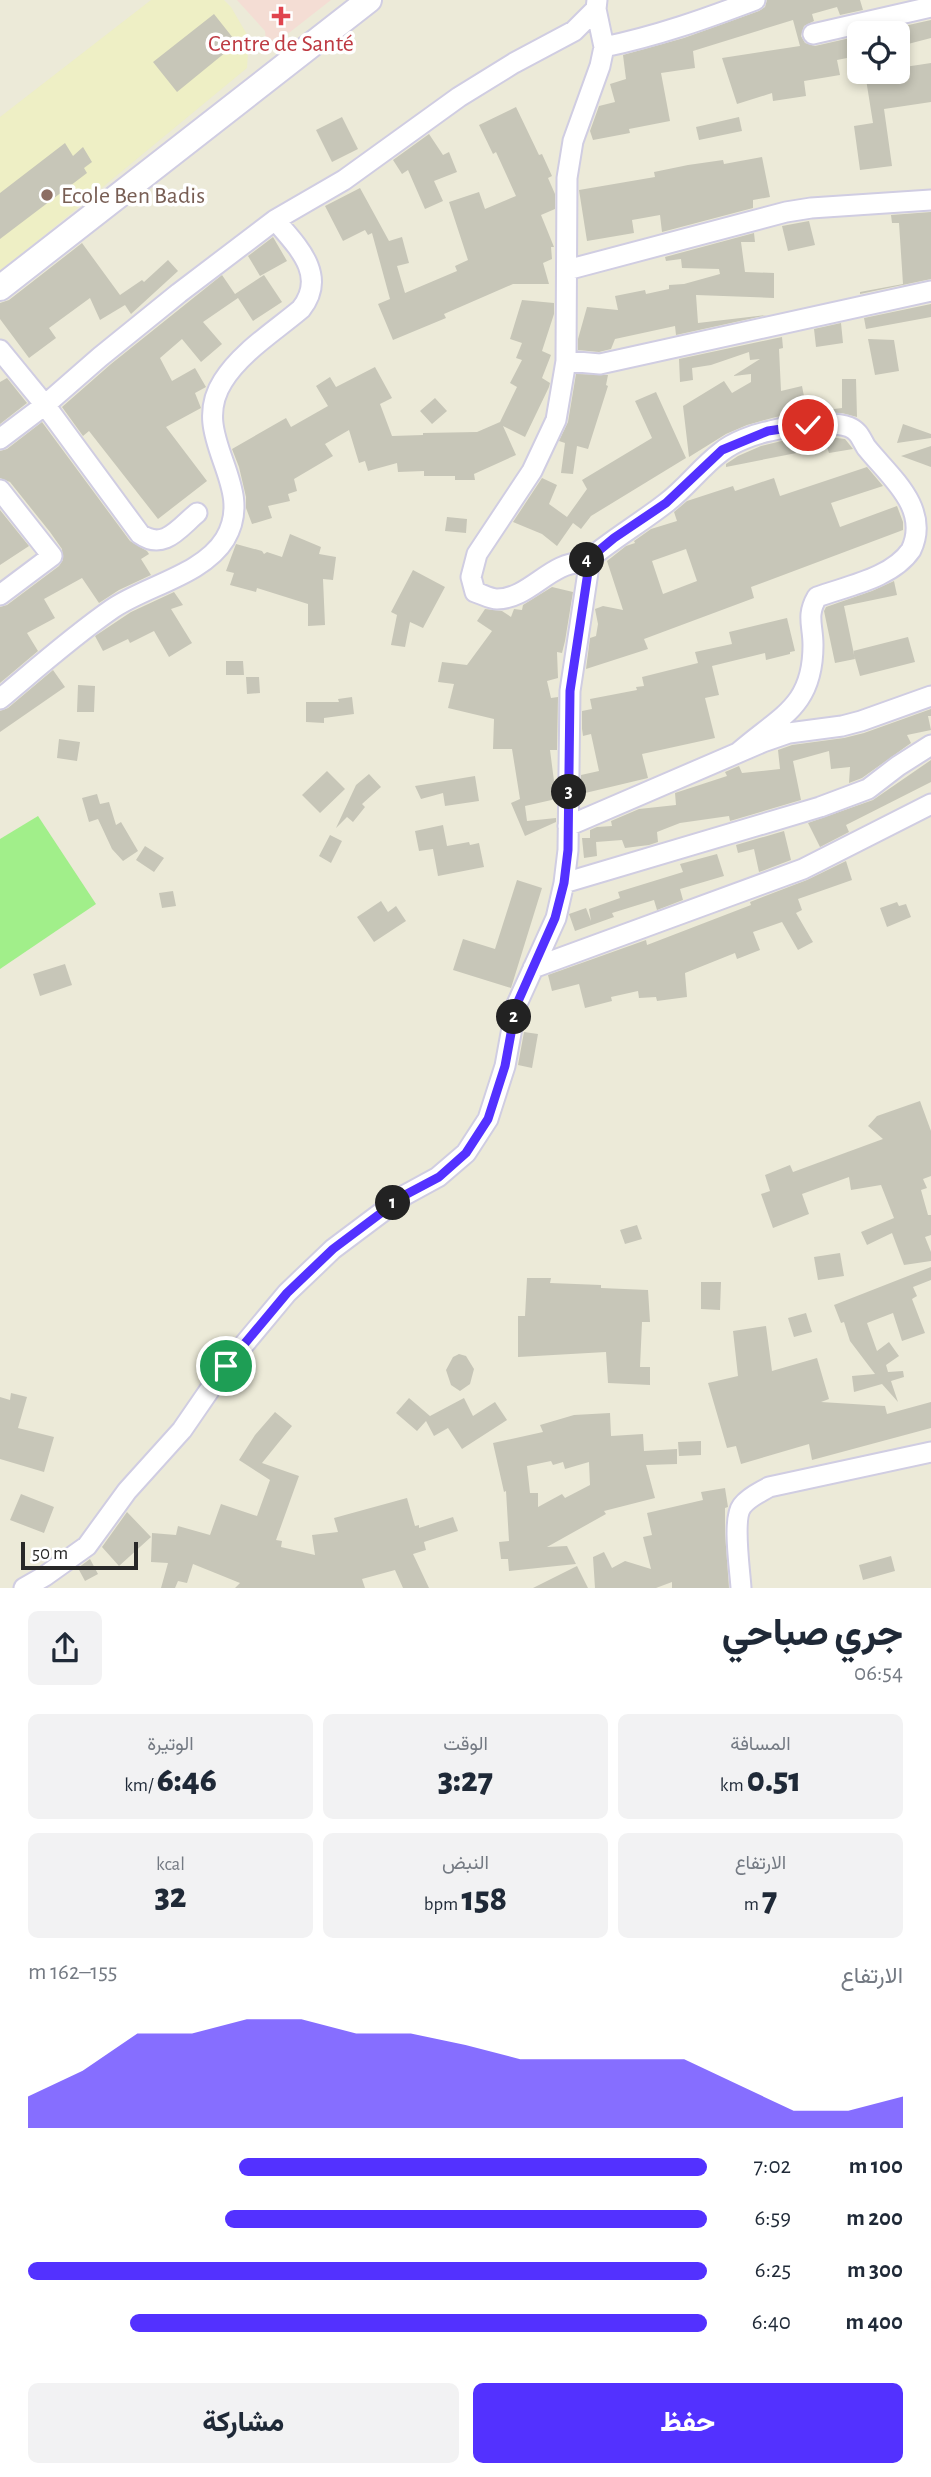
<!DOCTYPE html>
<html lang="ar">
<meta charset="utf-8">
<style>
:root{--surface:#fff;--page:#f2f2f3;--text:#1f2937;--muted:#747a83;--accent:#5331ff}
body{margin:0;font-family:"Alegreya Sans",Vazirmatn,sans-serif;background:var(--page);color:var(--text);direction:rtl;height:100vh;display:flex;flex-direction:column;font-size:26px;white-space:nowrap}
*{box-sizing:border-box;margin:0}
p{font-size:23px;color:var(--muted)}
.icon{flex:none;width:38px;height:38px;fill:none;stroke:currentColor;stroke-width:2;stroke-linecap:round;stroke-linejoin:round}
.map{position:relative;height:1588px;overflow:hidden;direction:ltr}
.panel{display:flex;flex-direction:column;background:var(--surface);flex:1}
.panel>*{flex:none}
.controls{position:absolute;left:847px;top:21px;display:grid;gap:14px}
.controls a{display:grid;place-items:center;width:63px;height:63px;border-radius:10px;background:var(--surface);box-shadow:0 4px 10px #0003;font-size:35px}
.scale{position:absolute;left:21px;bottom:18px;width:117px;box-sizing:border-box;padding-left:7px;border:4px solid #282828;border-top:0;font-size:19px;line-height:24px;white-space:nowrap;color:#282828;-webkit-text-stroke:5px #fff;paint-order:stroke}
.pin{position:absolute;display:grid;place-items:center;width:60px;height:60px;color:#fff;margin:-30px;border:4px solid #fff;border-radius:50%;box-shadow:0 2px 7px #0007}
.km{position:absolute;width:35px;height:35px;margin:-18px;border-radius:50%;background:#222;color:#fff;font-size:19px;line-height:35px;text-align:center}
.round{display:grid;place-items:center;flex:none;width:74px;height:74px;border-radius:10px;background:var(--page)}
.overview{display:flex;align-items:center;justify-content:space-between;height:119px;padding:0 28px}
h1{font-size:38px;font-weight:800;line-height:52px}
.figures{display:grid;grid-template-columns:repeat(3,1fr);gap:10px;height:119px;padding:7px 28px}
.figures div{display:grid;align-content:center;border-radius:10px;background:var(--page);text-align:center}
.figures b{font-size:35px;font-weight:800}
.figures small{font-size:19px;font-weight:400}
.figures p{font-size:19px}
.chart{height:196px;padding:14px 28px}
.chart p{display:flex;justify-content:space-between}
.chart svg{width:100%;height:126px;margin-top:7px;fill:var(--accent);opacity:.7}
.primary-button{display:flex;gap:14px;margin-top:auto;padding:14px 28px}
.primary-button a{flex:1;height:80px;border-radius:10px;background:var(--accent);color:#fff;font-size:28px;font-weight:800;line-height:80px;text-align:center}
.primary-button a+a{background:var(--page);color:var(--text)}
ul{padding:0 28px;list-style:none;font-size:23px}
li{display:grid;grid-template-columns:112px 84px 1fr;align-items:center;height:52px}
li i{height:18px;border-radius:9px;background:var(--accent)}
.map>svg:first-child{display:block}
</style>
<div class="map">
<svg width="931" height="1588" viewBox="0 0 931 1588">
<rect width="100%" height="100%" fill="#ecead8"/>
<path fill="#eeefc5" d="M151,0H224L231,7L249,38L247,68L0,272V117Z"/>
<path fill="#f4ddd4" d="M237,0H331L267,50L265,31Z"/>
<path fill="#a1ef8a" d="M38,816L96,904L0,969V839Z"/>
<path fill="#c7c6b8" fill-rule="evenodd" d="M767,0H860L863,10L840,15L837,7L812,14L814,21L804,26L801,36L805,43L815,46L859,36V70L856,71L852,57L837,60L840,75L804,81L806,96L773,101L772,93L737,104L722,58L800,46L793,20L693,51L695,68L661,73L670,121L629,129L630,133L593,140L590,131L599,106L615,102L610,84L626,79L623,55L684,38L759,11L765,7Z
M214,14L237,43L177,92L153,62Z
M931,20V38L908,44L904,26Z
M931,63V102L884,109L892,166L860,170L854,126L873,123L865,73L898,72V68Z
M516,107L539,155L542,154L552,176L548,178L555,194V209L541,215L554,247H551L552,259L543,263L549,284H513L444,314L446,318L393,340L378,304L390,299L372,233L368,235L365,230L343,241L325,206L360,188L389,241L402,237L409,263L397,266L405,293L457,271L455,266L468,260L449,202L479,192L485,209L516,196L496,152L493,154L479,125Z
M342,117L358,149L332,162L316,130Z
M739,117L742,131L699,140L696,127Z
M429,134L443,155L449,152L457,172L434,181L443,201L425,209L408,170L402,174L393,160Z
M65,143L73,156L83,147L92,162L84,168L87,173L0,239V193Z
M762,157L770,197L753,200V208L662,232L660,215L632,220L634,233L587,241L579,190L655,177L654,172L688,165L723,160L724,164Z
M931,212V279L860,294V292L903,284L899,223H892L891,215Z
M809,221L815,245L788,251L782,226Z
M754,233L755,242H741L745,272L774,273V298L696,295L698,323L767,315L676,335L675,326L615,339L611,349L599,352L578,350V339L587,307L618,310L615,296L645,290L646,294L669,289V285L684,284L720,274L719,269L682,268L681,259L666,261L665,257Z
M273,237L287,261L260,276L248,256Z
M82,243L120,295L142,280L144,282L168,260L178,271L131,314L125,305L100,320L90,298L49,328L56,338L29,358L0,319V303L9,300Z
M222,275L235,294L264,275L282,302L253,321L238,298L203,322L222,344L201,362L182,339L160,358L172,381L195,368L206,387L195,393L201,408L166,427L207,481L158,519L89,431L83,436L62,407L111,364Z
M522,300L554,303V314L542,351L551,355L542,378L550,383L549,387L525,437L503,426L516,455L474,474L475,480H455V476H424V471L398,472L397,463L368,471L365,461L359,463L349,430L325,444L333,456L294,479L297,491L288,494L290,501L268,506L272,518L252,524L246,508V497L239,467L232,449L286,418L291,427L328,406L316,386L330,377L336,387L375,367L392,398L380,404L392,436L423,435V433L477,432L500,422L517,387L510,383L522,360L516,358L522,343L510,339Z
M931,304V317L866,329L864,318Z
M841,323L843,343L816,347L814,329Z
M782,337L783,348L779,349L781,391L802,386L807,412L776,417L747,425L726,434L689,457L683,406L724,381L732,393L751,382V374L733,376L760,359L750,360L749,352L711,365L692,368L693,380L680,382L679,359Z
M868,339L894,340L899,371L875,375Z
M576,374L608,375L606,385L608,386L588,449L577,446L573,474L561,473L565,443L559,441L568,422Z
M7,378L27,403L0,424V382Z
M842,379H856L857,417L842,413L810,412L842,408Z
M656,392L686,458L591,516L581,529L573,523L557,546L542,534L513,522L542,478L557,485L549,504L567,517L587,489L582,480L652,438L635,401Z
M435,398L447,411L432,424L420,411Z
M42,422L130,541L147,551L149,554L141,559L151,575L119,590L99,603L82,578L44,599L55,618L27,633L38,651L0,683V607L7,605L59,566L63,560L62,549L50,532L10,482L0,478V451L7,449Z
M903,424L931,434V438L897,443Z
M821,436L845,439L853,449L829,453L827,447L726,467V464L738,456L761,446L790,439Z
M931,446V467L901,456Z
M867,467L883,486L831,503L840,527L897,506L903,522V530L751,587L754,598L644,639L648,649L586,669L590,638L596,636L598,624L595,609L603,606L623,610L607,561L626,546L635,543L634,541L651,529L677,521L674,512L687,501L733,486L735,491L774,478L780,496ZM686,549L697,581L663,594L652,561Z
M0,510L29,546L0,565Z
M447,517L467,519L466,533L445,531Z
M290,534L321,547L319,554L336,557L333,580L323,579L325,625L308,626V604L257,588L256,592L230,585L234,573L226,571L236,544L262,551L264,554L267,552L282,557Z
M413,570L445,587L423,628L410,622L405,647L391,645L397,615L391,612Z
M894,581L897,595L844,606L855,659L835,663L824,611L826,607L872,591Z
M552,587L573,592L565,641L562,653L557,652L558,678L547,681L551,698L558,697L557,750H550L554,781L557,780L556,799L525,806L527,821L556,818V822L525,836L511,803L520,799L512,749H493L494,719L448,708L454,684L438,682L442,662L467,665L492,631L477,621L485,609L502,611L511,617L514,609L522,610L523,605Z
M174,592L183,605L171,609L192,643L169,657L154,631L130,643L128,639L103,651L95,636L131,612Z
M787,618L795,651L790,652V654L766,660L765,653L712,666L719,695L705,698L715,738L642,754L648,778L581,794V775L599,771L591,734L583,736L582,729V711L592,709L590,699L637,690L636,687L644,686L642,677L698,663L695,652L732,644L729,632Z
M908,637L915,662L860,676L853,651Z
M226,661H243L244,675H226Z
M53,670L65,687L0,732V711L8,708Z
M246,677H259L260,693L247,694Z
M78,685L95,686L94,712H77Z
M352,697L354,714L324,718V723L306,722V702H339L338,699Z
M931,709V716H928L931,730L907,735L911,743L862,778L849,783L850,767L831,769L829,751L793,761L801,800L730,821L729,816L680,823L657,832L658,842L649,845L625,848L622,840L596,842L597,856L584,858L582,838H590V830L597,827L612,826L611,821L639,809L676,805L675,793L727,776L725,772L739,766L742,773L780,769L778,750L792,745L844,738L864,733Z
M59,739L80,742L77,761L57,758Z
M931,760V782L846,825L849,832L820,847L808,823L873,800Z
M327,771L345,789L320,813L302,795Z
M369,774L381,787L362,804L365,807L353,822L347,817L336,828L356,785Z
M475,776L479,801L445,806L443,793L421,799L415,786Z
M97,794L100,804L109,802L116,825L121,822L138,851L123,861L112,849L98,819L89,822L82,798Z
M443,825L447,846L469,842L470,845L479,843L484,867L438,876L433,849L419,851L415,831Z
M784,831L791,860L759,872L754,849L738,853L736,845Z
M330,835L342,841L331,863L319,856Z
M145,846L164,858L154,872L136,860Z
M717,854L724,876L680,889L683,900L657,910L654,900L612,913L614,917L575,931L569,914L586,908L591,921L589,909L620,898L618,892L683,872L680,864Z
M846,861L852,880L798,899L802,910L796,913L813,942L798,950L782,922L753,932L760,950L737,959L735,953L685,973L687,997L657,1001L656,997L639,998L638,991L611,997L612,1001L585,1008L579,984L552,991L548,975L646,940L647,945L751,905L750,902L807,880Z
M517,880L542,888L511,988L453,970L463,939L495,949Z
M173,891L176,906L162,908L159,893Z
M381,901L388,912L396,906L406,921L374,942L357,917Z
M897,902L899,906L906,904L911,917L887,927L880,908Z
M65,964L72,985L40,996L33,974Z
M524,1032L538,1034L532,1068L518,1065Z
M920,1101L931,1131V1176L923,1179L927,1188L921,1190L928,1215H931V1235L925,1237L931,1252V1261L904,1265L892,1233L867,1245L861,1232L894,1218L881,1185L851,1190L849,1177L802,1194L809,1214L773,1228L761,1194L770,1191L765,1175L790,1165L793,1172L883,1139L868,1126L877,1116Z
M637,1225L642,1239L625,1244L620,1230Z
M840,1253L844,1276L818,1280L814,1257Z
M931,1267V1280L913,1287L917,1296L912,1299L925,1333L902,1341L893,1313L867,1323L877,1351L889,1342L899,1356L886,1365L888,1372L903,1371L904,1377L891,1381L898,1402L882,1384L854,1392L852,1376L875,1374L850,1341L844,1322L841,1323L834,1305Z
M527,1278H551L550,1283L601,1285V1288L648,1290L650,1322H642L640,1367H650V1385L608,1383L606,1352L518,1357V1316H525Z
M701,1282H721L720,1310L701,1309Z
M806,1313L812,1332L794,1337L788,1318Z
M766,1326L772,1371L817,1358L829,1399L821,1402L885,1406L887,1414L931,1402V1428L812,1460L809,1444L741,1464L736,1446L727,1448L708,1383L738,1376L733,1331Z
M459,1354L466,1356L474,1369L470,1384L460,1391L451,1385L446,1370L453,1357Z
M11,1393L27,1397L18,1428L54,1437L44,1472L0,1459V1397L10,1400Z
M409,1398L430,1416L464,1398L473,1416L495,1402L507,1420L462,1449L448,1428L434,1436L426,1421L417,1431L396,1413Z
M275,1412L292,1426L262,1463L299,1476L276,1540L282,1541L281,1547L315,1555L312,1535L338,1532L334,1518L407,1498L415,1526L419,1525V1528L453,1517L458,1531L424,1542L426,1550L413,1554L429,1588H403L395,1570L362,1579L365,1588H235L240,1583L193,1564L187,1583L178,1581L175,1588H161L168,1563L151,1562L152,1533L176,1535L178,1526L210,1535L221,1504L257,1516L270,1480L239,1460L255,1435Z
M610,1413L611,1436L643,1434L644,1451L677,1449V1464L646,1465L655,1498L604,1511L606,1514L547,1547L567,1546L576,1564L509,1571L508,1559H501L499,1542L509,1541L506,1491L504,1492L493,1443L543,1432L540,1425L574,1415ZM551,1461L553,1465L563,1462L565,1469L589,1462L590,1485L565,1498L562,1494L538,1507V1493H530L527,1466Z
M701,1441V1455L679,1456L678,1442Z
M725,1488L728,1507L725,1508V1533L729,1588H672V1582L656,1588H595L593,1557L604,1552L612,1568L625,1561L651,1569L643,1537L652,1535L647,1513L703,1500L701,1492Z
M21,1494L54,1507L44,1533L10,1520Z
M127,1512L151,1537L119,1566L102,1547Z
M891,1556L895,1571L863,1580L859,1565Z
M90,1559L98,1574L85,1581L78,1568Z
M577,1566L588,1588H533Z"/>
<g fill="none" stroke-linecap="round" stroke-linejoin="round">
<g stroke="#d0cde2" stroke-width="23">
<path id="minor" d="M813,34L931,7
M604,47C657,36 705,19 755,0
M567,270L786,212L811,208L931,200
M0,350L45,405L140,534C164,551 179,528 197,513
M566,361L600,364L931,291
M0,439L45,405L100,357L179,293L275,220L344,180L459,97L514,63L574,31L596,9
M0,490L52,556L0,595
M584,563C611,540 639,524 666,503C686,488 701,467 721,452C733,442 755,434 770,431C789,426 831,420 849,427C859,431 861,439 866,447C889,476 931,508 911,550C892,578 847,586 817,597C806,616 813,625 813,645C813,707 780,716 739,752
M0,699C37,668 73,636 112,609C145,586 203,575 225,539C258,484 187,437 223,381C241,352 275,331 301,309C328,275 297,246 275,220
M568,826L763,742L789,733L842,726L861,721L931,696
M564,883L820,807L868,789L898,766L931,745
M533,968L803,869L931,804
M24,1588L45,1576L87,1546L127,1491L182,1430L226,1366L287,1293L333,1249L405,1195L438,1177L466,1153L488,1119L505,1066L516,1006L556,918L564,883L568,850L570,691L588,572L584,563C551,560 530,599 497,599C490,599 482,594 475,592L471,577L477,554L532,471L556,420L566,361L567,178L573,141L600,66L604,47L596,9L597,0
M741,1588C740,1570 732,1519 742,1506C749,1497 759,1493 769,1487L931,1452"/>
</g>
<g stroke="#d0cde2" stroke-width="28">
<path id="tertiary" d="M0,288L369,0"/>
</g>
<use href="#minor" stroke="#fff" stroke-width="19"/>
<use href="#tertiary" stroke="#fff" stroke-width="24"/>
</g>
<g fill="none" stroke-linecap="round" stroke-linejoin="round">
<g stroke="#fff" stroke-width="14">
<path id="route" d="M226,1366L287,1293L333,1249L405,1195L439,1177L466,1153L488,1119L505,1066L516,1006L555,918L564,883L568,850L570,691L588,572L584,563L614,538L666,503L722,450L768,431L808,425"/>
</g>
<use href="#route" stroke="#5331ff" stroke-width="9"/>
</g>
<path fill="#e0444e" stroke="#fff" stroke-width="2.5" d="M277.5 5.5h7v7h7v7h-7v7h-7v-7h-7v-7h7z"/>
<circle fill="#8d6e63" stroke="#fff" stroke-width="2.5" cx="47" cy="195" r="7"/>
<g text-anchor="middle" stroke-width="7" stroke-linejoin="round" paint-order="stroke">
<g font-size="24" fill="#be3a42" stroke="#fff">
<text x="281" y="51">Centre de Santé</text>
</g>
<g font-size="24" fill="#785e54" stroke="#fff" text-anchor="start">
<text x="61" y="203">Ecole Ben Badis</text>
</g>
</g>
</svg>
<div class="controls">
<a><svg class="icon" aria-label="locate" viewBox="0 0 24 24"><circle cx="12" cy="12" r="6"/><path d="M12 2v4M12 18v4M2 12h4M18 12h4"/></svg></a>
</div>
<div class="scale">50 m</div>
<div class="pin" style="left:226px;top:1366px;background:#1e9e55"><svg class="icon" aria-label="arrive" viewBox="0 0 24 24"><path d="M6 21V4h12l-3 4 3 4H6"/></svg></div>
<div class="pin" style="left:808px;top:425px;background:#d93025"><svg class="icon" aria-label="check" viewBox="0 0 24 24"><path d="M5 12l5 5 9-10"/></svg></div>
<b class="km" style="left:393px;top:1203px">1</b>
<b class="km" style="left:514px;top:1017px">2</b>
<b class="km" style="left:569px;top:792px">3</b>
<b class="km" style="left:587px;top:560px">4</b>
</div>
<section class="panel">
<div class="overview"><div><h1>جري صباحي</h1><p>06:54</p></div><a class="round"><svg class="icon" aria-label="share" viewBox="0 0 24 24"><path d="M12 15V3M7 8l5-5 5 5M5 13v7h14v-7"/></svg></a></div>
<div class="figures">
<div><p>المسافة</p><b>0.51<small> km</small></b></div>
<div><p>الوقت</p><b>3:27</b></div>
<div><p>الوتيرة</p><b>6:46<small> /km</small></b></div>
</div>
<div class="figures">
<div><p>الارتفاع</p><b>7<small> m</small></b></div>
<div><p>النبض</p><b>158<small> bpm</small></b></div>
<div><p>kcal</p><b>32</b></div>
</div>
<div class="chart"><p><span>الارتفاع</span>155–162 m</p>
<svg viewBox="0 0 160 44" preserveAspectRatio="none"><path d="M0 44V33L10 24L20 11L30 11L40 6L50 6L60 11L70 11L80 15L90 20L100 20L110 20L120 20L130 29L140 38L150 38L160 33V44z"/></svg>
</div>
<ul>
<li><b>100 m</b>7:02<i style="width:69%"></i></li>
<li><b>200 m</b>6:59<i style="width:71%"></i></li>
<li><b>300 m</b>6:25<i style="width:100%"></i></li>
<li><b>400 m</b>6:40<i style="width:85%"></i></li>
</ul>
<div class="primary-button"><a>حفظ</a><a>مشاركة</a></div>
</section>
